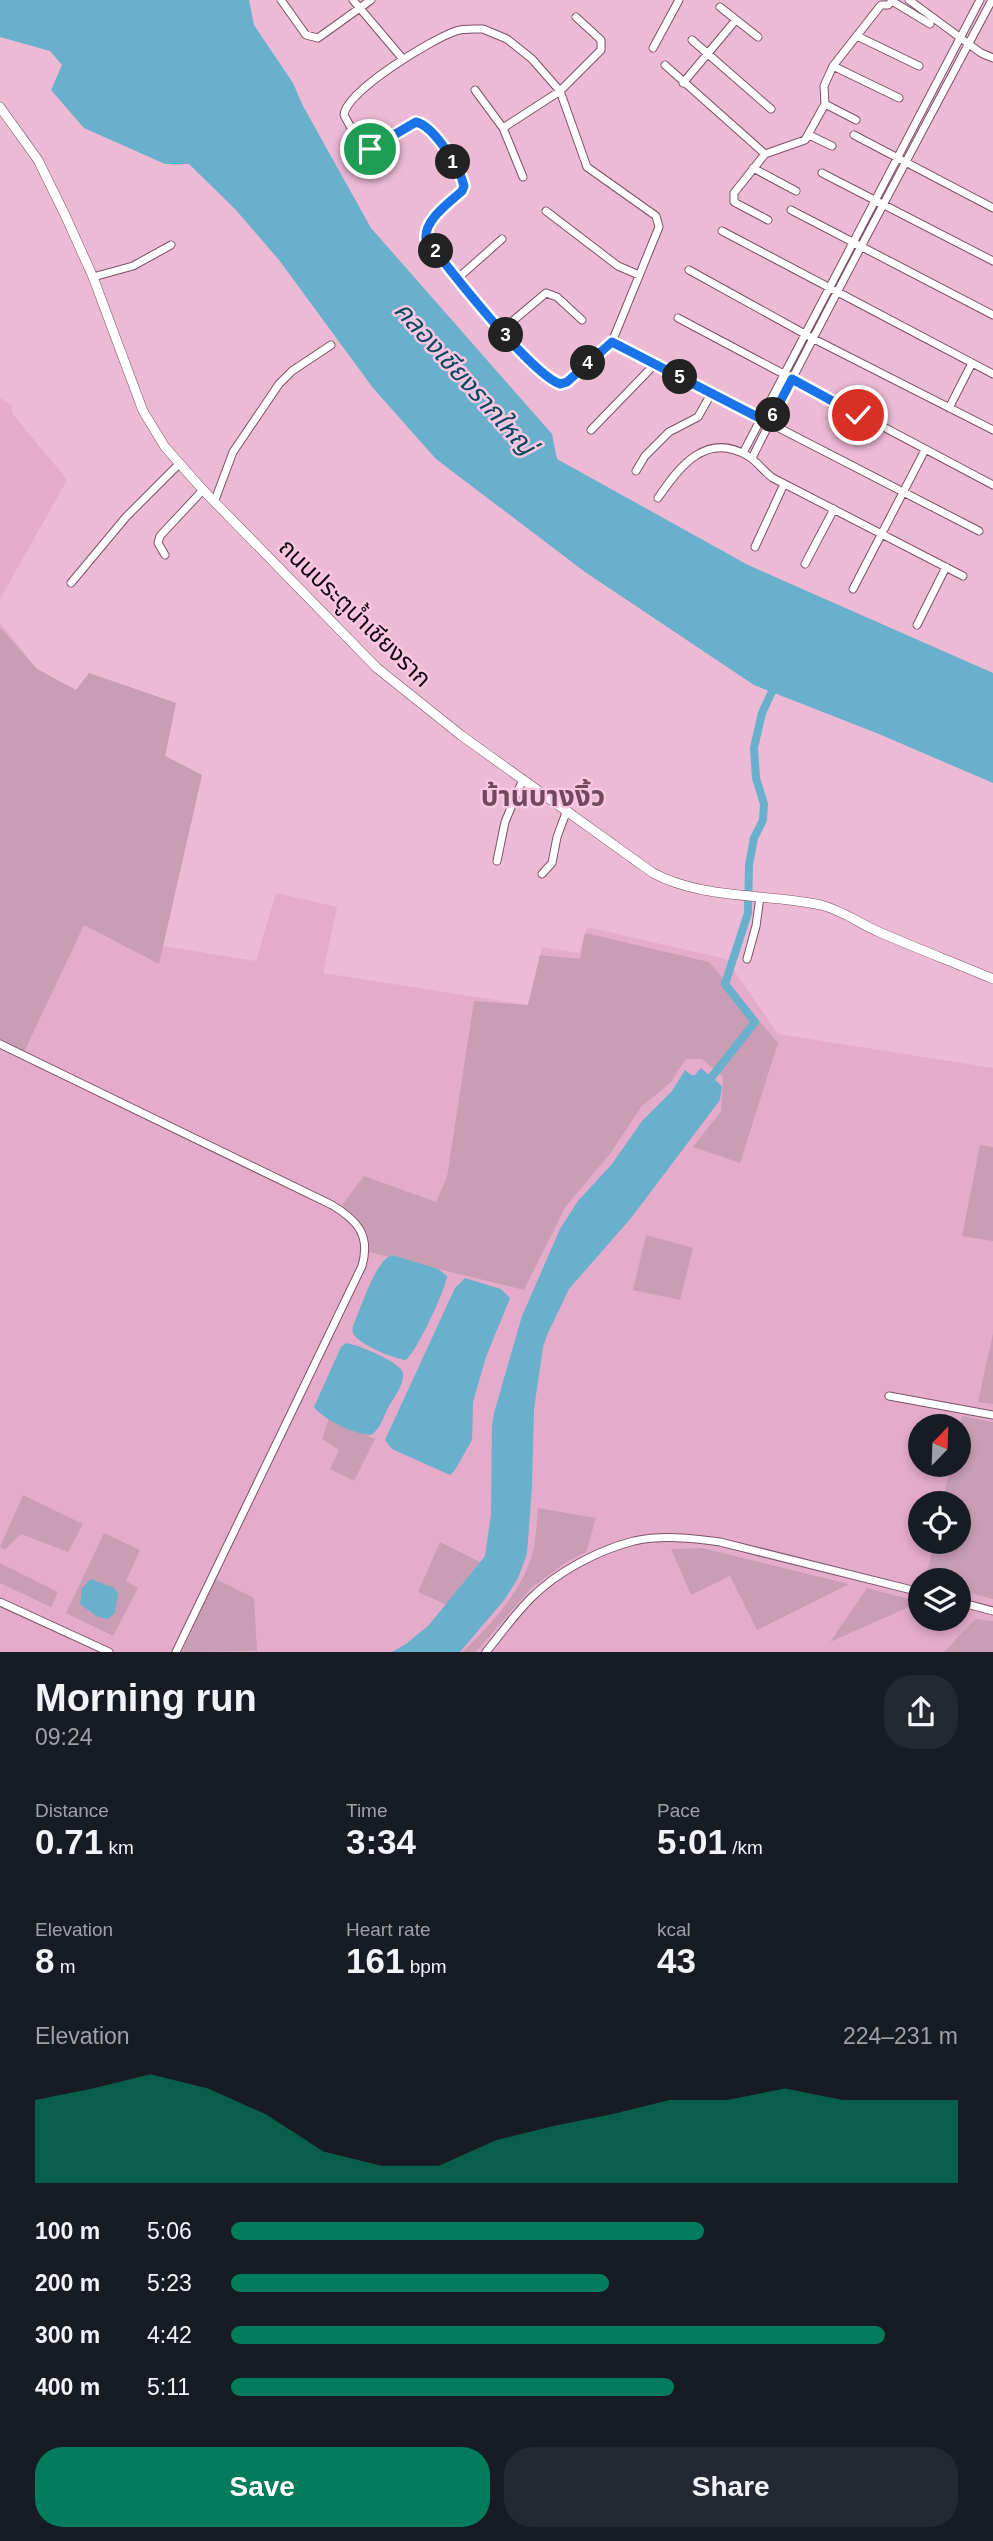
<!DOCTYPE html>
<meta charset="utf-8">
<style>
:root{--surface:#171b24;--page:#242831;--text:#f1f3f6;--muted:#9ea1a6;--accent:#037c5a}
body{margin:0;font-family:Arial,"Noto Sans Thai",sans-serif;background:var(--page);color:var(--text);height:100vh;display:flex;flex-direction:column;font-size:26px;white-space:nowrap}
*{box-sizing:border-box;margin:0}
p{font-size:23px;color:var(--muted)}
.icon{flex:none;width:38px;height:38px;fill:none;stroke:currentColor;stroke-width:2;stroke-linecap:round;stroke-linejoin:round}
.map{position:relative;height:1652px;overflow:hidden}
.panel{display:flex;flex-direction:column;background:var(--surface);flex:1}
.panel>*{flex:none}
.needle{width:46px;rotate:23deg}
.tools{position:absolute;left:908px;top:1414px;display:grid;gap:14px}
.tools a{display:grid;place-items:center;width:63px;height:63px;border-radius:50%;background:var(--surface);box-shadow:0 4px 10px #0003;font-size:35px}
.pin{position:absolute;display:grid;place-items:center;width:60px;height:60px;color:#fff;margin:-30px;border:4px solid #fff;border-radius:50%;box-shadow:0 2px 7px #0007}
.km{position:absolute;width:35px;height:35px;margin:-18px;border-radius:50%;background:#222;color:#fff;font-size:19px;line-height:35px;text-align:center}
.round{display:grid;place-items:center;flex:none;width:74px;height:74px;border-radius:28px;background:var(--page)}
.headline{display:flex;align-items:center;justify-content:space-between;height:119px;padding:0 35px}
h1{font-size:38px;font-weight:700;line-height:52px}
.figures{display:grid;grid-template-columns:repeat(3,1fr);gap:10px;height:119px;padding:7px 35px}
.figures div{display:grid;align-content:center}
.figures b{font-size:35px;font-weight:700}
.figures small{font-size:19px;font-weight:400}
.figures p{font-size:19px}
.chart{height:196px;padding:14px 35px}
.chart p{display:flex;justify-content:space-between}
.chart svg{width:100%;height:126px;margin-top:7px;fill:var(--accent);opacity:.7}
.primary-button{display:flex;gap:14px;margin-top:auto;padding:14px 35px}
.primary-button a{flex:1;height:80px;border-radius:28px;background:var(--accent);color:#fff;font-size:28px;font-weight:700;line-height:80px;text-align:center}
.primary-button a+a{background:var(--page);color:var(--text)}
ul{padding:0 35px;list-style:none;font-size:23px}
li{display:grid;grid-template-columns:112px 84px 1fr;align-items:center;height:52px}
li i{height:18px;border-radius:9px;background:var(--accent)}
.map>svg:first-child{display:block}
</style>
<div class="map">
<svg width="993" height="1652" viewBox="0 0 993 1652">
<rect width="100%" height="100%" fill="#ecbad5"/>
<path fill="#e4acca" fill-rule="evenodd" d="M0,398L12,406V413L67,480L0,599Z
M0,622L37,669L76,690L89,673L176,703L165,756L202,775L163,946L256,961L276,893L337,907L323,973L528,1005L542,947L579,953L587,927L726,959L778,1034L993,1068V1652H0ZM920,1426H959V1465H920ZM920,1503H959V1542H920ZM920,1580H959V1619H920Z"/>
<path fill="#c99eb5" d="M0,627L37,669L76,690L89,673L176,703L165,756L202,775L159,964L84,925L24,1052L0,1040Z
M585,933L709,962L778,1043L740,1163L693,1147L721,1111L723,1077L702,1059H686L670,1083L641,1107L610,1154L566,1206L524,1290L369,1252C371,1229 359,1219 342,1205L364,1176L436,1202L447,1177L474,1001L528,1005L540,955L580,959Z
M980,1145L993,1147V1241L962,1236Z
M646,1235L693,1248L680,1300L633,1290Z
M993,1333V1404L978,1402Z
M962,1416L993,1422V1599L959,1590V1580H925L934,1542H959V1503H942L951,1465H959V1428Z
M329,1418L375,1439L354,1481L330,1469L339,1450L322,1439Z
M23,1495L83,1524L68,1552L21,1534L5,1550L0,1547Z
M538,1508L596,1518L586,1552L568,1561L532,1587L476,1652H462C491,1625 526,1587 534,1547C536,1535 537,1521 538,1508Z
M104,1533L140,1550L126,1581L138,1588L113,1636L66,1613Z
M440,1542L480,1562L447,1605L418,1592Z
M702,1548L849,1584L757,1630L730,1576L691,1595L671,1549Z
M0,1563L58,1592L51,1607L0,1583Z
M216,1579L254,1598L257,1651L182,1652Z
M867,1588L920,1602L830,1642Z
M975,1619L993,1621V1652H944Z"/>
<path fill="#68b0cc" d="M0,0H249L254,25L293,83L303,106L371,228L552,434L557,459L748,565L993,673V783L879,734L754,685L585,572L436,459L373,388L279,260L235,209L189,164H165L84,128L51,90L62,65L50,51L0,37Z
M701,1068L722,1086L720,1100L631,1218L569,1289L547,1335L543,1347L534,1409L532,1487L527,1554L518,1578L505,1599L460,1652H392L406,1644L429,1625L485,1556L491,1515L492,1426L494,1413L522,1316L560,1229L578,1201L612,1164L642,1121L672,1091L685,1070L691,1075H695Z
M392,1255L438,1269L447,1276C446,1289 416,1353 406,1360C395,1359 357,1344 353,1333C352,1328 353,1325 355,1321C362,1305 376,1260 392,1255Z
M465,1278L501,1289L510,1298L486,1357L473,1402L472,1440L455,1470L450,1475L392,1449L385,1440L455,1288Z
M346,1343C356,1344 401,1362 403,1373C405,1383 393,1399 388,1408C383,1418 380,1429 371,1435C354,1434 324,1420 314,1407L341,1347Z
M91,1579L114,1588L118,1593L115,1613L108,1619L98,1617L80,1604L82,1588Z"/>
<g fill="none" stroke-linecap="round" stroke-linejoin="round">
<path stroke="#68b0cc" stroke-width="8" d="M707,1083L755,1022L725,984L748,913L749,865L754,838L763,820L764,804L756,778L754,748L762,713L776,683"/>
<g stroke="#7c5168" stroke-width="9">
<path id="minor" d="M281,0L306,35L318,38L371,0
M353,0L402,58
M909,0L981,53L993,58
M892,1L930,24
M720,7L758,37
M483,29L507,39L532,59L560,91L587,167L656,216L659,227L612,342L567,382L560,384C530,373 449,268 426,239C424,220 449,203 462,191L463,186C460,168 434,126 417,122L371,149L361,146L344,115C346,91 432,39 456,31C464,28 474,29 483,29Z
M857,36L919,66
M692,40L771,109
M653,48L679,0
M665,65L765,154
M833,66L899,98
M683,83L735,21
M475,90L503,128L523,177
M825,104L856,120
M503,128L560,91L601,50V40L576,17
M809,135L832,146
M854,135L993,208
M753,168L796,191
M822,173L993,261
M791,210L993,315
M546,211L618,266L639,275
M768,220L734,202V193L765,154L805,140L825,104L824,86L833,66L881,5H888L893,0
M722,231L993,374
M689,270L812,338L993,430
M93,277L133,266L171,245
M458,278L502,239
M678,318L993,485
M502,330L546,293L557,297L582,320
M612,342L979,531
M949,408L972,363
M591,430L655,364
M743,453L980,0
M752,458C829,304 911,152 992,0
M636,471L645,456L669,432L698,417L711,394
M658,498C679,467 706,431 748,456C758,462 764,472 773,478L963,576
M215,500L233,452L279,384L292,371L331,345
M755,547L784,484
M165,555L158,543L160,536L203,490
M805,564L834,509
M71,583L126,517L179,464
M853,589L925,450
M917,625L946,567
M497,861L505,822L523,779
M542,874L552,863L557,837L567,810
M747,959L756,926L760,897
M0,1044L332,1205C357,1220 371,1235 362,1266L176,1652
M889,1396L993,1415
M0,1602L109,1652
M959,1602L993,1611
M486,1652C501,1634 514,1615 531,1598C557,1572 598,1550 634,1541C662,1535 692,1538 720,1542L920,1592"/>
</g>
<g stroke="#7c5168" stroke-width="10">
<path id="tertiary" d="M0,107L38,160L66,217L93,277L143,411L165,447L203,490L377,668L462,736L653,873C704,900 765,893 821,905C844,911 858,923 879,932C916,948 955,963 993,979"/>
</g>
<use href="#minor" stroke="#fff" stroke-width="7"/>
<use href="#tertiary" stroke="#fff" stroke-width="9"/>
</g>
<g fill="none" stroke-linecap="round" stroke-linejoin="round">
<g stroke="#fff" stroke-width="14">
<path id="route" d="M370,149L416,122C434,126 460,168 464,186L462,191C449,203 424,220 426,239C449,269 530,373 560,384L567,382L612,342L769,423L792,379L858,415"/>
</g>
<use href="#route" stroke="#1a73e8" stroke-width="9"/>
</g>
<g text-anchor="middle" stroke-width="5" stroke-linejoin="round" paint-order="stroke">
<g font-size="24" fill="#16060f" stroke="#fac7e2">
<text transform="translate(355 613) rotate(44)" y="8">ถนนประตูน้ำเชียงราก</text>
</g>
<g font-size="26" font-style="italic" fill="#09495d" stroke="#fac7e2">
<text transform="translate(465 378) rotate(48)" y="9">คลองเชียงรากใหญ่</text>
</g>
<g font-size="28" font-weight="bold" fill="#72485f" stroke="#fac7e2">
<text x="543" y="806">บ้านบางงิ้ว</text>
</g>
</g>
</svg>
<div class="tools">
<a><svg class="needle" viewBox="-14 -14 28 28"><path d="M0-13l5 13h-10z" fill="#e53935"/><path d="M0 13l5-13h-10z" fill="#9ea1a6"/></svg></a>
<a><svg class="icon" aria-label="locate" viewBox="0 0 24 24"><circle cx="12" cy="12" r="6"/><path d="M12 2v4M12 18v4M2 12h4M18 12h4"/></svg></a>
<a><svg class="icon" aria-label="layers" viewBox="0 0 24 24"><path d="M12 4l9 5-9 5-9-5zM3 14l9 5 9-5"/></svg></a>
</div>
<div class="pin" style="left:370px;top:149px;background:#1e9e55"><svg class="icon" aria-label="arrive" viewBox="0 0 24 24"><path d="M6 21V4h12l-3 4 3 4H6"/></svg></div>
<div class="pin" style="left:858px;top:415px;background:#d93025"><svg class="icon" aria-label="check" viewBox="0 0 24 24"><path d="M5 12l5 5 9-10"/></svg></div>
<b class="km" style="left:453px;top:162px">1</b>
<b class="km" style="left:436px;top:251px">2</b>
<b class="km" style="left:506px;top:335px">3</b>
<b class="km" style="left:588px;top:363px">4</b>
<b class="km" style="left:680px;top:377px">5</b>
<b class="km" style="left:773px;top:415px">6</b>
</div>
<section class="panel">
<div class="headline"><div><h1>Morning run</h1><p>09:24</p></div><a class="round"><svg class="icon" aria-label="share" viewBox="0 0 24 24"><path d="M12 15V3M7 8l5-5 5 5M5 13v7h14v-7"/></svg></a></div>
<div class="figures">
<div><p>Distance</p><b>0.71<small> km</small></b></div>
<div><p>Time</p><b>3:34</b></div>
<div><p>Pace</p><b>5:01<small> /km</small></b></div>
</div>
<div class="figures">
<div><p>Elevation</p><b>8<small> m</small></b></div>
<div><p>Heart rate</p><b>161<small> bpm</small></b></div>
<div><p>kcal</p><b>43</b></div>
</div>
<div class="chart"><p><span>Elevation</span>224–231 m</p>
<svg viewBox="0 0 160 44" preserveAspectRatio="none"><path d="M0 44V15L10 11L20 6L30 11L40 20L50 33L60 38L70 38L80 29L90 24L100 20L110 15L120 15L130 11L140 15L150 15L160 15V44z"/></svg>
</div>
<ul>
<li><b>100 m</b>5:06<i style="width:65%"></i></li>
<li><b>200 m</b>5:23<i style="width:52%"></i></li>
<li><b>300 m</b>4:42<i style="width:90%"></i></li>
<li><b>400 m</b>5:11<i style="width:61%"></i></li>
</ul>
<div class="primary-button"><a>Save</a><a>Share</a></div>
</section>
